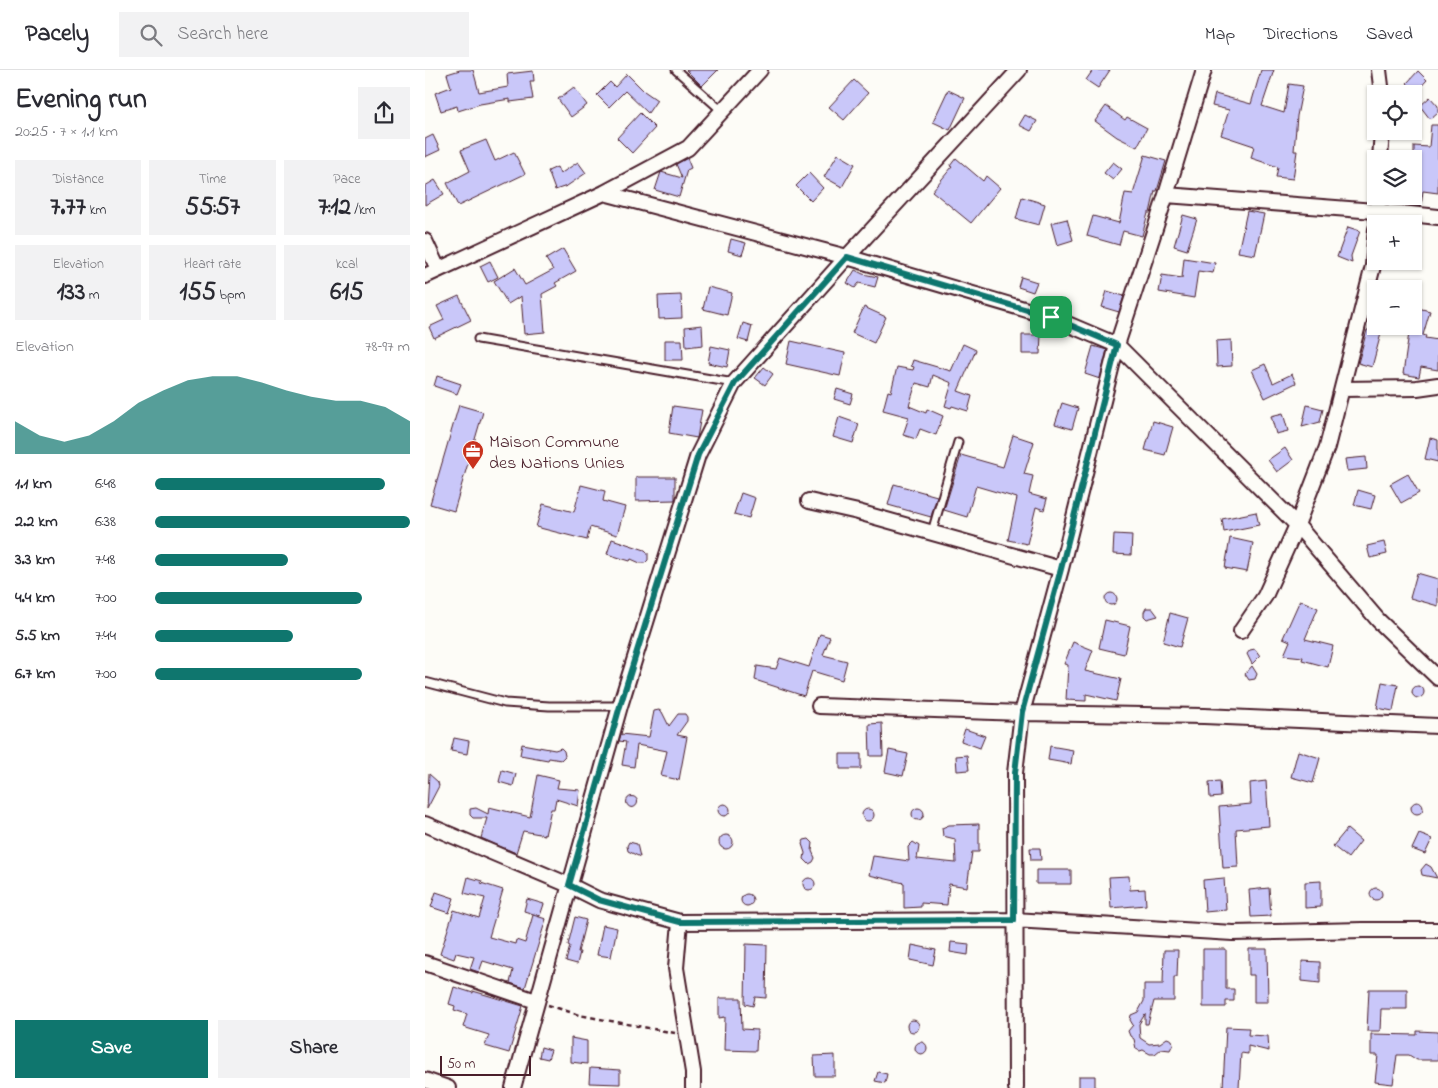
<!DOCTYPE html>
<meta charset="utf-8">
<style>
:root{--surface:#fff;--page:#f2f2f3;--text:#2b2b33;--muted:#7c7c81;--line:#e1e1e2;--accent:#0f766e}
body{margin:0;font-family:"Indie Flower",sans-serif;background:var(--page);color:var(--text);height:100vh;display:flex;flex-direction:column;font-size:19px;white-space:nowrap}
*{box-sizing:border-box;margin:0}
p{font-size:16px;color:var(--muted)}
.icon{flex:none;width:28px;height:28px;fill:none;stroke:currentColor;stroke-width:2;stroke-linecap:round;stroke-linejoin:round}
.map{position:relative;flex:1;overflow:hidden}
.details{display:flex;flex-direction:column;background:var(--surface);width:425px}
.details>*{flex:none}
.buttons{position:absolute;left:942px;top:15px;display:grid;gap:10px}
.buttons a{display:grid;place-items:center;width:55px;height:55px;border-radius:0px;background:var(--surface);box-shadow:0 1px 4px #0004;font-size:25px}
.scale{position:absolute;left:15px;bottom:12px;width:91px;box-sizing:border-box;padding-left:5px;border:2px solid #4a1f2b;border-top:0;font-size:14px;line-height:18px;white-space:nowrap;color:#4a1f2b;-webkit-text-stroke:4px #fdfcf7;paint-order:stroke}
.pin{position:absolute;display:grid;place-items:center;width:42px;height:42px;color:#fff;margin:-21px;border-radius:10px;box-shadow:0 2px 8px #0006}
.round{display:grid;place-items:center;flex:none;width:52px;height:52px;border-radius:0px;background:var(--page)}
.overview{display:flex;align-items:center;justify-content:space-between;height:85px;padding:0 15px}
h1{font-size:28px;font-weight:800;line-height:38px}
.metrics{display:grid;grid-template-columns:repeat(3,1fr);gap:8px;height:85px;padding:5px 15px}
.metrics div{display:grid;align-content:center;border-radius:0px;background:var(--page);text-align:center}
.metrics b{font-size:25px;font-weight:800}
.metrics small{font-size:14px;font-weight:400}
.metrics p{font-size:14px}
.chart{height:140px;padding:10px 15px}
.chart p{display:flex;justify-content:space-between}
.chart svg{width:100%;height:90px;margin-top:5px;fill:var(--accent);opacity:.7}
.button{display:flex;gap:10px;margin-top:auto;padding:10px 15px}
.button a{flex:1;height:58px;border-radius:0px;background:var(--accent);color:#fff;font-size:20px;font-weight:800;line-height:58px;text-align:center}
.button a+a{background:var(--page);color:var(--text)}
ul{padding:0 15px;list-style:none;font-size:16px}
li{display:grid;grid-template-columns:80px 60px 1fr;align-items:center;height:38px}
li i{height:12px;border-radius:6px;background:var(--accent)}
header{display:flex;align-items:center;gap:30px;box-sizing:border-box;height:70px;padding:0 25px;background:var(--surface);border-bottom:1px solid var(--line)}
header strong{font-size:24px}
nav{display:flex;gap:28px;margin-inline-start:auto;font-size:18px}
.search{width:350px;height:45px;background:var(--page);display:flex;align-items:center;gap:12px;box-sizing:border-box;padding:0 18px;border-radius:0px;color:var(--muted);font-size:19px}
main{display:flex;flex:1;min-height:0}
.map>svg:first-child{display:block}
</style>
<header>
<strong>Pacely</strong>
<div class="search"><svg class="icon" aria-label="search" viewBox="0 0 24 24"><circle cx="10" cy="10" r="6"/><path d="M15 15l6 6"/></svg>Search here</div>
<nav><a>Map</a><a>Directions</a><a>Saved</a></nav>
</header>
<main>
<section class="details">
<div class="overview"><div><h1>Evening run</h1><p>20:25 · 7 × 1.1 km</p></div><a class="round"><svg class="icon" aria-label="share" viewBox="0 0 24 24"><path d="M12 15V3M7 8l5-5 5 5M5 13v7h14v-7"/></svg></a></div>
<div class="metrics">
<div><p>Distance</p><b>7.77<small> km</small></b></div>
<div><p>Time</p><b>55:57</b></div>
<div><p>Pace</p><b>7:12<small> /km</small></b></div>
</div>
<div class="metrics">
<div><p>Elevation</p><b>133<small> m</small></b></div>
<div><p>Heart rate</p><b>155<small> bpm</small></b></div>
<div><p>kcal</p><b>615</b></div>
</div>
<div class="chart"><p><span>Elevation</span>78–97 m</p>
<svg viewBox="0 0 160 44" preserveAspectRatio="none"><path d="M0 44V28L10 35L20 38L30 35L40 28L50 19L60 13L70 8L80 6L90 6L100 9L110 13L120 16L130 18L140 18L150 21L160 28V44z"/></svg>
</div>
<ul>
<li><b>1.1 km</b>6:48<i style="width:90%"></i></li>
<li><b>2.2 km</b>6:38<i style="width:100%"></i></li>
<li><b>3.3 km</b>7:48<i style="width:52%"></i></li>
<li><b>4.4 km</b>7:00<i style="width:81%"></i></li>
<li><b>5.5 km</b>7:44<i style="width:54%"></i></li>
<li><b>6.7 km</b>7:00<i style="width:81%"></i></li>
</ul>
<div class="button"><a>Save</a><a>Share</a></div>
</section>
<div class="map">
<svg width="1013" height="1018" viewBox="0 0 1013 1018">
<rect width="100%" height="100%" fill="#fdfcf7"/>
<filter id="ink" filterUnits="userSpaceOnUse"><feTurbulence type="fractalNoise" baseFrequency=".02" numOctaves="2"/><feDisplacementMap in="SourceGraphic" scale="10" xChannelSelector="R" yChannelSelector="G"/><feConvolveMatrix kernelMatrix="1 2 1 2 8 2 1 2 1" color-interpolation-filters="sRGB"/></filter>
<g filter="url(#ink)">
<path fill="#c9c7f9" stroke="#4a1f2b" d="M35,0H48L54,22L83,17L82,4L108,1L109,11H105L108,29L85,32V29L55,34L33,41L32,36L16,41L10,23L26,17L22,4Z
M261,0H293L277,16Z
M668,0H685L673,18L661,10Z
M836,0H849L837,36L859,43L864,14L878,16L872,46L869,81H872L868,109L851,107L853,97L826,88L829,76L796,65L804,40L787,36L790,24L826,34Z
M993,1L1002,10L991,22L982,13Z
M202,4L219,21L232,30L223,43L200,21L184,37L172,25L185,12L190,17Z
M429,10L443,23L419,50L404,37Z
M149,17L162,35L146,47L133,29Z
M523,20L540,28L525,60L508,52Z
M1005,27L1013,36V42L1005,49L995,36Z
M681,36L700,50L702,47L722,58L712,77L692,67L670,51Z
M215,43L230,58L207,83L192,68Z
M600,45L612,51L606,61L594,55Z
M1006,55H1013V123L998,121L996,136H989V76L1004,77Z
M8,65L15,80L0,87V69Z
M61,70L70,91L89,82L100,104L33,136L22,113L45,101L36,80Z
M413,84L430,94L417,117L399,107Z
M720,85L741,91L732,121H730L725,143H723L717,166L698,161L694,175L662,166L668,146L694,153L700,123L708,124Z
M262,88L266,98L262,100L254,127L230,120L236,102L257,108L251,94Z
M531,88L558,111L561,106L575,118L546,153L507,121L527,97L525,96Z
M153,92L161,103L142,116L130,120L123,101L132,97L135,104Z
M688,92L697,99L688,110L679,103Z
M384,103L398,118L386,131L371,116Z
M10,110L19,124L0,135V116Z
M597,127L620,134L614,155L591,149Z
M822,141L839,144L830,185L813,182Z
M758,145L772,149L762,180L749,176Z
M642,149L648,170L632,175L626,153Z
M923,157L935,161L926,186L927,193L912,187Z
M306,169L321,173L317,185L303,181Z
M138,179L151,201L130,213L132,216L117,224L120,262L99,264L96,226L83,234L69,211L90,198L100,215L128,200L121,189Z
M759,188L790,193L788,203L773,201L769,228L734,222L737,205L757,208Z
M65,191L73,207L63,212L55,196Z
M430,200L438,204L453,207L450,217L434,213L430,218L422,213Z
M596,207L612,212L608,222L593,217Z
M283,217L307,223L302,245L278,239Z
M682,221L699,226L694,242L677,237Z
M256,225L257,248L234,249L233,226Z
M34,226L46,250L9,268L4,257L19,250L12,236Z
M439,237L461,247L449,273L427,263Z
M989,237L1005,241L998,265L1001,266L1000,268L1013,270V300L996,297L994,307L978,304L985,256H989Z
M318,253L327,256L323,272L313,269Z
M277,255L278,275L261,277L260,257Z
M944,256H958L947,297L933,293L942,260H944Z
M597,265H616L615,284H597Z
M240,270H257L258,290H240Z
M806,270L807,296L792,297L791,271Z
M366,271L420,283L415,306L361,294Z
M538,274L551,280L533,321L547,326L543,341L527,336L526,338L520,336L527,313L508,305L505,317L491,313L484,336L501,343L502,339L518,346L511,365L495,359L491,369L478,365L484,347L458,340L463,321L466,322L472,297L488,300L489,297L486,296L488,290L526,301Z
M286,276L305,280L302,297L283,293Z
M668,276L682,280L675,309L660,304Z
M840,294L848,313L867,304L871,313L840,328L827,300Z
M339,297L348,304L340,315L330,308Z
M12,306L36,314L32,324L9,316Z
M412,319L428,324L425,334L409,329Z
M637,333L653,338L647,359L630,354Z
M34,335L58,342L29,441L5,434Z
M882,335L898,339L895,352L877,357Z
M248,336L277,340L272,368L244,363Z
M858,343L863,361L851,364L846,346Z
M414,347L434,354L428,373L408,367Z
M728,351L748,357L740,385L720,380Z
M588,365L609,372L599,404L608,406L604,424L622,429L619,440L611,437L602,474L583,470L592,428L551,416L542,447L519,440L536,385L578,397Z
M1005,368L1013,370V392L1000,389Z
M860,378L868,390L852,402L843,390Z
M941,387L942,399L922,401L920,389Z
M983,404L994,423L976,433L965,414Z
M211,407H250V430L211,431Z
M469,414L512,426L506,447L463,435Z
M156,415L180,421L178,431L200,437L192,465L165,457L162,470L111,457L118,434L149,442Z
M933,420L950,425L946,439L929,435Z
M316,423L330,428L324,448L309,444Z
M831,442L834,455L799,462L797,449Z
M689,464L707,465L706,485L688,484Z
M805,468L828,473L822,502L800,498Z
M187,469L220,480L223,483V490L220,493H215L206,489L205,491L182,484Z
M959,472L962,484L945,488L942,476Z
M992,503L1013,509V536L985,528Z
M680 529a6 6 0 1 1 12 0a6 6 0 1 1-12 0Z
M875,530L893,538L880,569L908,576L903,597L877,590L878,587L859,585L865,571L858,568Z
M721,538H727L733,546L722,549L719,546V542Z
M745,543L763,548L755,577L738,572Z
M680,550L705,556L699,584L674,578Z
M395,564L405,567L398,585L422,591L417,610L387,601L379,626L330,610L332,596L351,599L355,588L384,597Z
M648,572L668,580L660,601L696,609L691,631L661,624V631L641,630L643,595L639,594Z
M830,579L835,586L827,594L822,584L825,580Z
M827,596L832,604L830,609L824,610L820,604Z
M957,612L973,615L968,641L952,638Z
M987 622a6 6 0 1 1 12 0a6 6 0 1 1-12 0Z
M234,640L237,642L244,656L253,644H260L262,647V651L252,665L262,667L254,710L236,706L242,681L212,675L209,697L197,695L201,672L194,671L196,664L224,667L229,641Z
M457,653L458,686H445L444,654Z
M540,659L560,666L555,678L536,671Z
M29,668L44,671L42,684L26,681Z
M97,674L130,680L136,678L139,681L140,686L136,690L124,688L123,690L95,685Z
M625,676L648,680L646,694L623,690Z
M464,680L483,684L478,706L460,702Z
M873,681L895,688L888,713L866,707Z
M415,684H436V699H415Z
M542,685L544,700L532,701L531,686Z
M77,700L91,704L88,716L74,712Z
M4,704L13,712L14,716L2,739Z
M113,705L134,710L132,718L155,720L153,736L131,729L129,739H126L120,765L98,761L91,783L56,768L62,748H48L45,745V739L51,738L63,744L64,737L105,747Z
M795,711L796,727L785,728L784,712Z
M841,711L844,756L811,759L813,797L798,798L794,737L826,734L825,713Z
M201.5 732a5.5 5.5 0 1 1 11 0a5.5 5.5 0 1 1-11 0Z
M986 738a6 6 0 1 1 12 0a6 6 0 1 1-12 0Z
M293 740a6 6 0 1 1 12 0a6 6 0 1 1-12 0Z
M487 744a6 6 0 1 1 12 0a6 6 0 1 1-12 0Z
M437 745a6 6 0 1 1 12 0a6 6 0 1 1-12 0Z
M554,754V782H547L542,817L524,814L522,835L496,833V837L479,838V813L444,805L448,786L484,791L483,777L488,772L494,776L492,789L531,793L530,769L518,766L517,758L524,755Z
M922,759L936,771L923,788L908,776Z
M994,764L1007,769L1000,784L987,779Z
M294 772a7 7 0 1 1 14 0a7 7 0 1 1-14 0Z
M384,769L388,773L387,781L390,788L388,792L384,794L379,789L380,783L377,774L379,770Z
M204,772L212,774L215,787L203,781L202,776Z
M605,778H615L616,790H606Z
M1001,794L1006,797L1012,808L997,805L996,800Z
M611,800H646V814H611Z
M704,806L705,820L720,819L721,835L686,838L684,807Z
M43,807L57,811L56,813L78,820L64,867L90,874L91,870L100,873L108,845L121,849L100,918L85,913L88,900L58,891L54,902L45,899L49,887L31,883L29,889L15,884L29,840L54,848L60,828L39,823Z
M799,808L801,840L780,842L778,810Z
M378 814a6 6 0 1 1 12 0a6 6 0 1 1-12 0Z
M896,811V837L880,838V812Z
M844,818L846,846L826,847L824,820Z
M945 824a6 6 0 1 1 12 0a6 6 0 1 1-12 0Z
M11,822L29,828L24,843L6,837Z
M316 830a6 6 0 1 1 12 0a6 6 0 1 1-12 0Z
M102,829L119,834L115,846L99,841Z
M150,847L161,850L153,882H155L152,894L141,891L145,876L143,875Z
M178,855L192,858L186,887L172,885Z
M526,872L544,874L543,885L525,882Z
M321,874L342,875L341,928L330,927L328,936L320,934Z
M487,875L511,880L508,895L485,890Z
M778,879H801V919H809V931H801V937H778Z
M824,879H842L843,932H829V905H824Z
M739,880H753L752,907H749V931H729L723,954H720V944L714,954L715,968L724,974L735,973L742,968L747,970L748,974L745,980L736,979L730,984H725L718,980L715,981L711,979L709,969L705,966L703,961L708,955L705,950L706,945L713,942L719,931V914H738Z
M877,891L895,892V913L877,911Z
M29,917L48,923V921L98,936L84,983L60,976L64,965L38,957L42,944L29,940L30,936L24,934Z
M944,919H982V939H956L955,961H942Z
M294,928H316L317,959L332,960L331,981L299,980L300,947L294,948Z
M482 956a6 6 0 1 1 12 0a6 6 0 1 1-12 0Z
M801,957L824,958L823,965L843,966L844,981L823,976V984L816,983L814,1018H798Z
M992,961L1013,962V990H992L984,985H972L968,1014L950,1012L953,985H946V964L992,965Z
M146,968L162,971V994L146,992Z
M490 978a6 6 0 1 1 12 0a6 6 0 1 1-12 0Z
M116,977L126,980L123,989L114,987Z
M410,985V1006H390L389,986Z
M165,998L195,1000V1014L164,1013Z
M453,1002L462,1004L460,1013L450,1011Z
M654,1006H670V1018H654Z"/>
<g fill="none" stroke-linecap="round" stroke-linejoin="round">
<g stroke="#4a1f2b" stroke-width="11">
<path id="service" d="M251,0L297,41
M53,269L309,313
M507,462L533,372
M0,612L80,633L124,636H195"/>
</g>
<g stroke="#4a1f2b" stroke-width="18">
<path id="minor" d="M954,0L957,24
M955,89L957,61
M179,123L422,187L626,247L692,275L872,455L953,550L1013,608
M741,125L976,143L1013,147
M952,150L953,126
M0,171L13,199
M0,206L179,123L263,78L335,0
M917,319L992,318L1013,315
M384,431L433,442L636,499
M816,561L840,526L872,455L902,377L948,196L951,159
M394,636L597,643L779,646L1013,656
M0,754L144,815L174,830L255,852L589,850L808,863L938,860H1013
M255,852L251,898L268,1002V1018
M0,893L111,931
M0,1010L23,1018
M88,1018L195,636L273,385L309,313L422,187L594,0
M591,1018L590,703L597,643L636,499L692,275L741,125L779,0"/>
</g>
<path stroke="#4a1f2b" stroke-width="2.5" stroke-dasharray="5 4" stroke-linecap="butt" d="M123,935L154,945L250,963"/>
<use href="#service" stroke="#fdfcf7" stroke-width="7"/>
<use href="#minor" stroke="#fdfcf7" stroke-width="14"/>
</g>
</g>
<g fill="none" stroke-linecap="round" stroke-linejoin="round" filter="url(#ink)">
<g stroke="#fff" stroke-width="10">
<path id="route" d="M422,187L626,247L692,275L636,499L597,642L590,703L589,850L255,852L174,830L144,815L195,636L273,385L310,313Z"/>
</g>
<use href="#route" stroke="#0f766e" stroke-width="6"/>
</g>
<defs>
<g id="office-pin" transform="scale(1.125)"><path d="M0 17L-7.5 6A9.5 9.5 0 1 1 7.5 6Z" fill="#c8321e" stroke="#fdfcf7"/><path d="M-6-3h4V-5.5h4V-3h4V5H-6ZM-1-4.5V-3h2v-1.5ZM-6 0V1H6V0Z" fill="#fff"/></g>
</defs>
<g fill-rule="evenodd">
<use href="#office-pin" x="48" y="381"/>
</g>
<g text-anchor="middle" stroke-width="4" stroke-linejoin="round" paint-order="stroke">
<g font-size="18" fill="#4a1f2b" stroke="#fdfcf7" text-anchor="start">
<text x="64" y="377">Maison Commune<tspan x="64" dy="21">des Nations Unies</tspan></text>
</g>
</g>
</svg>
<div class="buttons">
<a><svg class="icon" aria-label="locate" viewBox="0 0 24 24"><circle cx="12" cy="12" r="6"/><path d="M12 2v4M12 18v4M2 12h4M18 12h4"/></svg></a>
<a><svg class="icon" aria-label="layers" viewBox="0 0 24 24"><path d="M12 4l9 5-9 5-9-5zM3 14l9 5 9-5"/></svg></a>
<a>+</a>
<a>−</a>
</div>
<div class="scale">50 m</div>
<div class="pin" style="left:626px;top:247px;background:#1e9e55"><svg class="icon" aria-label="arrive" viewBox="0 0 24 24"><path d="M6 21V4h12l-3 4 3 4H6"/></svg></div>
</div>
</main>
